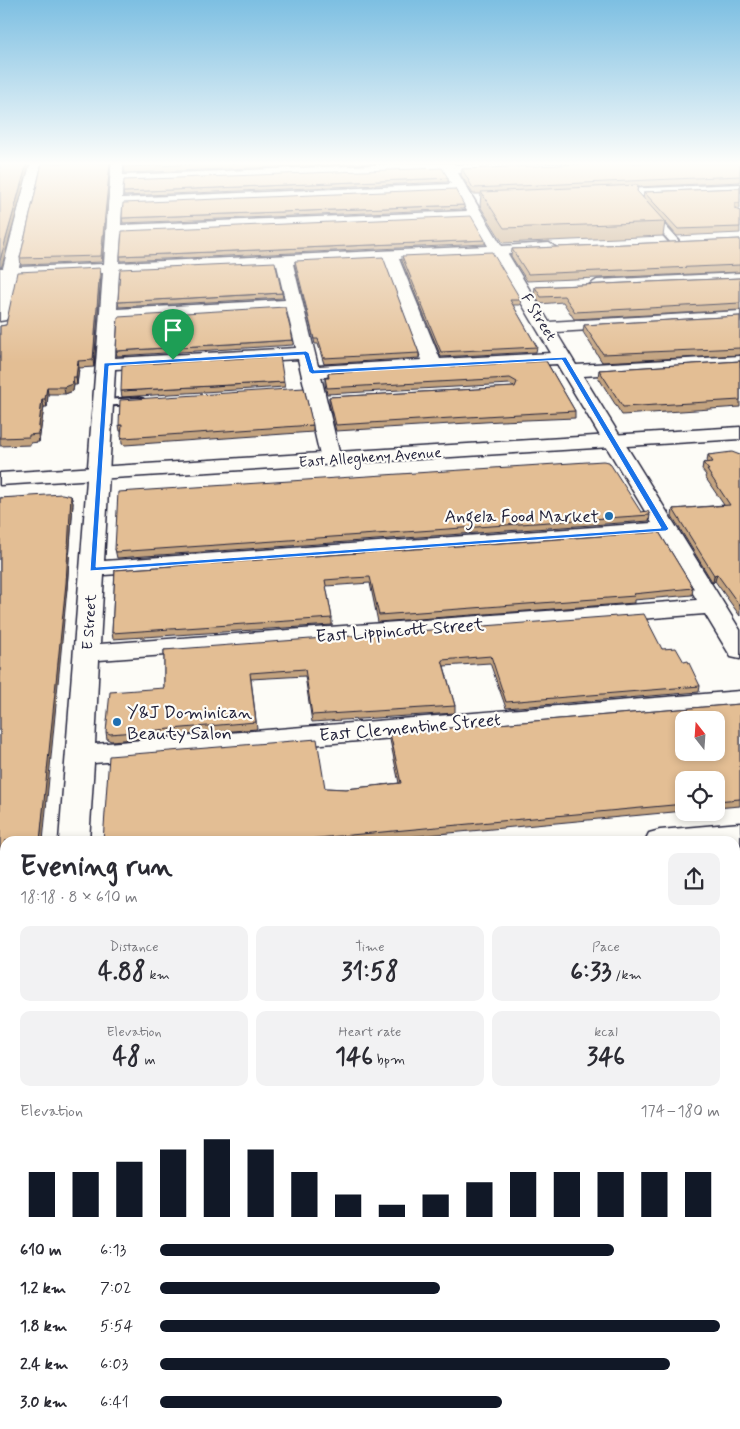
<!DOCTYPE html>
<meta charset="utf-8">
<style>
:root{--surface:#fff;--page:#f2f2f3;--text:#2b2b33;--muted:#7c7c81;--accent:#111827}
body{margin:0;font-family:Mynerve,sans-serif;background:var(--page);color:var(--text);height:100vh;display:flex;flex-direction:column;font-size:19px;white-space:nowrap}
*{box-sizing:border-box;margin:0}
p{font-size:16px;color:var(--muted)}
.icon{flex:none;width:28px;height:28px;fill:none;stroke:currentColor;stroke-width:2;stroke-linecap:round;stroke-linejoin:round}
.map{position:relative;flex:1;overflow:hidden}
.side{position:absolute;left:0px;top:836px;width:740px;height:594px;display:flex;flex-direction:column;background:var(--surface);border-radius:15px 15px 0 0;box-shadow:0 2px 8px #0003}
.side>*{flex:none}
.needle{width:32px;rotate:343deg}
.controls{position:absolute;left:675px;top:711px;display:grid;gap:10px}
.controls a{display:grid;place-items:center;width:50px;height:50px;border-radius:10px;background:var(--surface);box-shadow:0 2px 8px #0003;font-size:25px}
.pin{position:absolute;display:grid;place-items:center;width:42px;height:42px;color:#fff;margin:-51px -21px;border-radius:50% 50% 50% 0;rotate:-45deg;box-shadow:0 0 5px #0007}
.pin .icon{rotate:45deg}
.round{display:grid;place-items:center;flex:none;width:52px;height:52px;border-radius:10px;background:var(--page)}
.headline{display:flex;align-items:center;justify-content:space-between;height:85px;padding:0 20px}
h1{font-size:28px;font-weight:700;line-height:38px}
.figures{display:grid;grid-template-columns:repeat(3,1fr);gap:8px;height:85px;padding:5px 20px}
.figures div{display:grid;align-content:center;border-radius:10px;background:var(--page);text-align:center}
.figures b{font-size:25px;font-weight:700}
.figures small{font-size:14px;font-weight:400}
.figures p{font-size:14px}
.chart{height:140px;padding:10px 20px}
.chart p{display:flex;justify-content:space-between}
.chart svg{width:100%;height:90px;margin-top:5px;stroke:var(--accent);stroke-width:6}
ul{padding:0 20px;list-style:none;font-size:16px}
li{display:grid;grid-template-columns:80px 60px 1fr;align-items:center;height:38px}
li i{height:12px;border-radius:6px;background:var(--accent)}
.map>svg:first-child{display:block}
</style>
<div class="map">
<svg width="740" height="1429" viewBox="0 0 740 1429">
<rect width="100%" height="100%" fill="#fdfcf7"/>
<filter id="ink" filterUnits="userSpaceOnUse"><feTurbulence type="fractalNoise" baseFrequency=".02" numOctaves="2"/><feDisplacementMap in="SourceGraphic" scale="10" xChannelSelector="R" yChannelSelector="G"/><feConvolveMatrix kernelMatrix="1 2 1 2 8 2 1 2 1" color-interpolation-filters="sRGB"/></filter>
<g filter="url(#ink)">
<path fill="#b6dc97" stroke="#6c7f69" d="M740,843V1429H67V1425H735V844Z"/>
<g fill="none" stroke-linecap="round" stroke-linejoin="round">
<g stroke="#22223b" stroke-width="4">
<path id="lane" d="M648,213H654L678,240V244H672L648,217Z
M139,398L143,399V403L103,406L98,403L103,400Z"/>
</g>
<g stroke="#22223b" stroke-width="3">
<path id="street" d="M30,163H42L19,267L104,264L111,163H123V175L425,163H451L457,165L610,163L604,167L458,173L502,246L549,243L557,248L549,253L508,254L549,322L740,311V321L556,332L576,365L740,356V366L583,376L740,630V659L731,657L705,614L99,660L95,744L740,691V709L94,763L89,841H59L103,273L17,277L8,316L6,320L0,321V268H3ZM443,170L451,184L122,198L123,183ZM456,192L467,211L121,225L122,206ZM472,219L488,246L119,263L121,234ZM493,255L551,353L440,359L399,259ZM384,260L422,360L318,366L293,264ZM277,265L285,300L117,309L119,272ZM287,310L296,348L115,358L117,320ZM298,359L321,460L324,464L331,466L338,464L341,460L321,377L557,364L652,523L104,561L115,369ZM659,536L697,600L100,644L104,575Z
M740,184V192L601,198L594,194L601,190Z
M740,273V283L597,290L589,285L597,280Z
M740,823V845H735V841H645L649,833L660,830Z
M0,891H5V915H0Z
M11,1425H57L56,1429H10Z"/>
</g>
<g stroke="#22223b" stroke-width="3">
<path id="secondary" d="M740,427V439L0,485V473Z"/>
</g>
<path stroke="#22223b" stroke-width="4" stroke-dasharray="1 4.5" stroke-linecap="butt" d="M735,969L740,962"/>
<path stroke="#22223b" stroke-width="4.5" stroke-dasharray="2 5.5" stroke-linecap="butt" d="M735,1185L740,1194
M735,1356L740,1349
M79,1425V1429
M186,1425L187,1429
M549,1425L579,1429
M424,1429L426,1425
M608,1429L632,1425"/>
<use href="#lane" fill="#fdfcf7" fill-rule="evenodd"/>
<use href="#street" fill="#fdfcf7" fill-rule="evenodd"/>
<use href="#secondary" fill="#fdfcf7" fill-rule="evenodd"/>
</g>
<path fill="#c3a37f" stroke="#22223b" d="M42,163H111L102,262L21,265L20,258Z
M124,163H380L125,173Z
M740,163V182L638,187L637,191L643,198L644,192L740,188V209H735L740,211V233L677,236L665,222L663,236L503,243L480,206L481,194H473L461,175L462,169Z
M448,178V182L124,196L123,192Z
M464,205V209L123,223L122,218Z
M740,239V272L527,281L511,256L512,249Z
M485,240V244L121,261L120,256Z
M402,256L521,300L520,305H513L537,347L536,352L441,357L402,261Z
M295,261L419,353V358L324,364L318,344H315L295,266Z
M101,275L94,367L79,368L77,385H74L73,391L65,394H48L47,407H44L39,442L30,443V445L0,446V326L6,325Z
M740,278V310L574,319L563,302L540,304L534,294L535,287Z
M282,293L283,298L119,307L118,302Z
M740,316V355L602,362L583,332L584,325Z
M293,340V345L117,356L116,351Z
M546,361L575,411V418L501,421L336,431L329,403V397L514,387L510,384L327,394L325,384V378H328V373Z
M740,361V407L622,415L598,377L599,370Z
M284,382L285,387L122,397L121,391Z
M119,425H313V432L125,445L122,444L121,431H120Z
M708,455H740V616L715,581L713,583L672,516L673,509L724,505L705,477L706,475L702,470L703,463L707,462Z
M71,496L73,503L67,589L5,841V879L0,880V498Z
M641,512L650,515L649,521L117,558L115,549Z
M659,532L693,588L692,595L634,600V603L378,622L370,583L326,586L332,618V625L113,639L112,633L115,570Z
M662,649L684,662L700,686L699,692L506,708L490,663L444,666L455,706V713L312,722L305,676L251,679L257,729L111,741L107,739L106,732L164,688V650Z
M740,704V806L716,808V780H684V811L364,841H103L325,788L346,789L399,783L390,740V733Z"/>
<path fill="#9f8568" stroke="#22223b" d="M27,163H30L2,266L0,267V260Z
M110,163H111L102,262L101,256Z
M100,268L101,275L94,367L93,360Z
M78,361L79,368L77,385L76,377Z
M73,377L74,385L73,391L65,394L64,387Z
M47,387L48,394L47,407L45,399Z
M42,399L44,407L39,442L38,434Z
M71,496L73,503L67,589L43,841H40Z
M717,574L715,581L713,583L714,575Z
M5,1102V1149L0,1199V1151Z"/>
<path fill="#e3be94" stroke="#22223b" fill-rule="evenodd" d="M0,163H27L0,260Z
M42,163H110L101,256L20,258Z
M124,163H235L124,167Z
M605,163H740V176L473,188L462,169Z
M442,168L448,178L123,192L124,180Z
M638,185L637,191L665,222L504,228L481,192Z
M740,188V203H735V209L740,211V227L678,229L644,192Z
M455,189L464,205L122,218L123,203Z
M471,216L485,240L120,256L122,231Z
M740,239V265L528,274L512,249Z
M492,252L521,300H510L537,347L441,352L402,256Z
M383,257L419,353L324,358L318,339H314L295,261Z
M275,262L282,293L118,302L120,269Z
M100,268L93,360L78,361L76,377H73L72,384L64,387H47L45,399H42L38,434L29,435V437L0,438V326L6,325L17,272Z
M740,278V303L575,312L564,296L541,297L535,287Z
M285,307L293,340L116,351L118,317Z
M740,316V348L603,354L584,325Z
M280,356L284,382L121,391L122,365Z
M546,361L575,411L501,415L336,425L329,397L515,387L517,382L510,378L327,388L325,378H329L328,373Z
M740,361V400L623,407L599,370Z
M304,388L313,425L124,438L121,437L122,425H119L120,400Z
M732,452L740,455V606L717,574L714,575L673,509L730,505L707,470H709L703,463L713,462L708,455Z
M603,461L609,462L641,512L648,511L650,515L116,552L115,549L118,492Z
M62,494L71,496L66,583L40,841H5V872L0,873V498Z
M659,532L693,588L633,594L635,596L379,615L370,577L351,578L325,580L332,618L112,633L115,570Z
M644,614L662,649L676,648L684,662L688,661L700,686L506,702L491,656L442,660L455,706L312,715L305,669L250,673L256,722L110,734L106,732L110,692L164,688V650Z
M740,704V799L716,801V780H684V804L286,841H103L109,756L317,739L325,788L346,789L401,783L390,733ZM684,720H716V752H684Z
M0,913H5V1102L0,1151Z"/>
</g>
<linearGradient id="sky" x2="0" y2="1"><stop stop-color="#7dbfe2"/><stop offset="0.45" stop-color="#fefefb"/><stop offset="1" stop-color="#fefefb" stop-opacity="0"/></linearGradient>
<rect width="740" height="363" fill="url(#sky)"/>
<path fill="#1a73e8" stroke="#fff" fill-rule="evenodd" d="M306,351L309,353L314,370L566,357L669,529L666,531L90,571L104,363ZM304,355L309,372L312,374L562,360L661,528L96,567L109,366Z"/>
<g fill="#1f6fb2" stroke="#fdfcf7" stroke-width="2">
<circle cx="609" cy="516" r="5"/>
<circle cx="117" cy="722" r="5"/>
</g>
<g text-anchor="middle" stroke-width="4.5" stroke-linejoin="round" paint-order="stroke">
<g font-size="15" fill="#22223b" stroke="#fdfcf7">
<text transform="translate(539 317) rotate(58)" y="5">F Street</text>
<text transform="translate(370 457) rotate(-4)" y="5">East Allegheny Avenue</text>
<text transform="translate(89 622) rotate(-86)" y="5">E Street</text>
</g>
<g font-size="18" fill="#22223b" stroke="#fdfcf7" text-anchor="end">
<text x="599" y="522">Angela Food Market</text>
<text x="127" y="718" text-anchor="start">Y&amp;J Dominican<tspan x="127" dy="21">Beauty Salon</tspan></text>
</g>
<g font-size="18" fill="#22223b" stroke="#fdfcf7">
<text transform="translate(400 630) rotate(-4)" y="6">East Lippincott Street</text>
<text transform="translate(410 727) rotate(-5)" y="6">East Clementine Street</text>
</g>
</g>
</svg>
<div class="controls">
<a><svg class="needle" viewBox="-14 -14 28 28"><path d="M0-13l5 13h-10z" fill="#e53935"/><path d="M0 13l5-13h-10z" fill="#7c7c81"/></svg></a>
<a><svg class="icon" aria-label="locate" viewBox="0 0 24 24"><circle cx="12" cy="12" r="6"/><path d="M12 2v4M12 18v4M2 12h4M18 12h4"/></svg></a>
</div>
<div class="pin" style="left:173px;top:360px;background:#1e9e55"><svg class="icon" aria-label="arrive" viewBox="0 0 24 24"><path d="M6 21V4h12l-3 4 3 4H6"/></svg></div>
<section class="side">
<div class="headline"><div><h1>Evening run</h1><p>18:18 · 8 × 610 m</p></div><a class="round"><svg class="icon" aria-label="share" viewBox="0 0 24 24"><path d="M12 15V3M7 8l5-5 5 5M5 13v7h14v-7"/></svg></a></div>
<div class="figures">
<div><p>Distance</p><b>4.88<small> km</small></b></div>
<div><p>Time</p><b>31:58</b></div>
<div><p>Pace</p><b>6:33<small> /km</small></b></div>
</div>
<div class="figures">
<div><p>Elevation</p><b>48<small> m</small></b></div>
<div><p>Heart rate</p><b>146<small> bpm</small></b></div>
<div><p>kcal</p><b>346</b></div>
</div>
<div class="chart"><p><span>Elevation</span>174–180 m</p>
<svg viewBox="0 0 160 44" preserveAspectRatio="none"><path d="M5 44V22M15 44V22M25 44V17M35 44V11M45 44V6M55 44V11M65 44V22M75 44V33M85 44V38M95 44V33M105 44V27M115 44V22M125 44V22M135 44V22M145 44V22M155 44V22"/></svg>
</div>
<ul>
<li><b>610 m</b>6:13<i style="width:81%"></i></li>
<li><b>1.2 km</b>7:02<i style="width:50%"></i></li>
<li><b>1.8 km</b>5:54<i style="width:100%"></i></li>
<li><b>2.4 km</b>6:03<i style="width:91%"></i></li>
<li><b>3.0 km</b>6:41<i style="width:61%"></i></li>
</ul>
</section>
</div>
